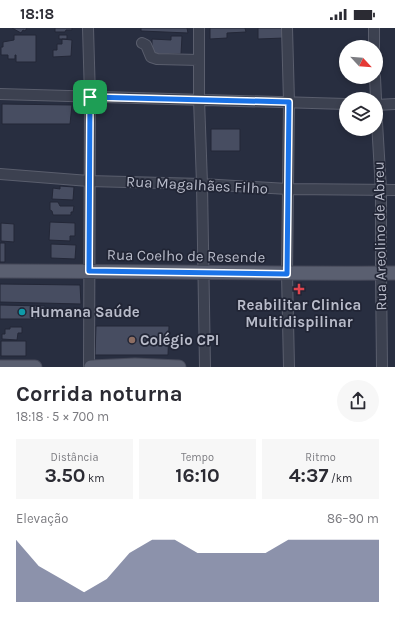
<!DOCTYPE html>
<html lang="pt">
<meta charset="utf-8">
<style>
:root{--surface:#fff;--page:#f7f7f7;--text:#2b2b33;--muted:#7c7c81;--accent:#5c6488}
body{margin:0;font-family:Karla,sans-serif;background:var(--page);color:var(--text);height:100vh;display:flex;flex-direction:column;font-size:15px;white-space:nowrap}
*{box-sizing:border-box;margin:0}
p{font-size:13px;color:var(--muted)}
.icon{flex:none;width:22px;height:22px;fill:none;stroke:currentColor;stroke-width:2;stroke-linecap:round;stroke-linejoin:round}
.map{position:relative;height:339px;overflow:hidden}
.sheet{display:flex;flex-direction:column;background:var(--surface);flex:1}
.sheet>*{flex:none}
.needle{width:26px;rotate:116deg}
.fabs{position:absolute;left:339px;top:12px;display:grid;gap:8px}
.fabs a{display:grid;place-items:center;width:44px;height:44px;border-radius:50%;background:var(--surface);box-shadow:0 2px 6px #0003;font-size:20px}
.pin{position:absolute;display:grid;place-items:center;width:34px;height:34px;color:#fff;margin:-17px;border-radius:8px;box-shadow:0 2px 6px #0006}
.round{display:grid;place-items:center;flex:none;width:42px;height:42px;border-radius:21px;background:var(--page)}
.headline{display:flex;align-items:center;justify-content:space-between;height:68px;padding:0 16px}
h1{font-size:22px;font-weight:700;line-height:30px}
.stats{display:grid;grid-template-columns:repeat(3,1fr);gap:6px;height:68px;padding:4px 16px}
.stats div{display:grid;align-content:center;border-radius:0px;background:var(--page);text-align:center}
.stats b{font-size:20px;font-weight:700}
.stats small{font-size:11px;font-weight:400}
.stats p{font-size:11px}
.chart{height:112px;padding:8px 16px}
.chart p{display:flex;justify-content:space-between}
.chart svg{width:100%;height:72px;margin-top:4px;fill:var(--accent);opacity:.7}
.status{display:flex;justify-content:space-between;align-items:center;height:28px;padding:0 20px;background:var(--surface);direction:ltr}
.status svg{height:11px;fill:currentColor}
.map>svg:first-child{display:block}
</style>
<div class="status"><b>18:18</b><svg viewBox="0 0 49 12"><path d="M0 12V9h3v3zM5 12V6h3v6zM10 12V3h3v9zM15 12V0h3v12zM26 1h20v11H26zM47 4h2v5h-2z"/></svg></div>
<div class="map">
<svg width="395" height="339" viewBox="0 0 395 339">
<rect width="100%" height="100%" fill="#282e40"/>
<path fill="#474d61" stroke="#232737" d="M12,0H27L25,3L23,2L21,5Z
M55,0H72V2H66L65,4H55Z
M141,0H187L188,5L141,3Z
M210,0H245L246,4L227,5V10L210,11Z
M258,0H284V10L258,11Z
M14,7H36V34H16V27H15V31H8V27H1V19H3V14L14,12Z
M59,7H67V11H59Z
M171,8H182L181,26H152V11L171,12Z
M62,11L72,12L71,28L53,29V22H57V16H62Z
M2,76L72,77L70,96H2Z
M211,101H240V123H211Z
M60,158L74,159L73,172L52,171L53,160L60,161Z
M50,174H58L60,178H74L73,184H71V187H53L52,183L50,182Z
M50,194L75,195V208H70V213L49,212Z
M1,195L14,196V214L1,213Z
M0,215H5V234H0Z
M51,216L76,217L75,231L51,230Z
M0,256L80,257L81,276L0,274Z
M0,277L45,278L43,291H0Z
M96,298H169L168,327H95Z
M10,299H22V305H18L17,312L2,311V306H5V301H10Z
M1,313H26V328H1Z"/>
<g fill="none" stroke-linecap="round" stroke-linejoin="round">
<g stroke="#5a5e6d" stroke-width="12">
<path id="minor" d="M88,0L90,69L89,339
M199,0V71L202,156L205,339
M287,0L289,74L287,246L289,339
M374,0V19
M142,15L146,17L151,29L157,31L199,32
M375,49L376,71
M0,66L346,76
M0,146L89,153L202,156L288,161L395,162
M382,339L381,245V162L376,77L395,76"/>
</g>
<g stroke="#464959" stroke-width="15">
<path id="major" d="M0,243C132,243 263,246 395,245
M0,339H35
M91,339L135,337L179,339"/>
</g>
<use href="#minor" stroke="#3c4150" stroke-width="10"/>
<use href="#major" stroke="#5a5f70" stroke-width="13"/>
</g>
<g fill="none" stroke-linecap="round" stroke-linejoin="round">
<g stroke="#fff" stroke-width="8">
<path id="route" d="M90,69L289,74L287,246L89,243Z"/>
</g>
<use href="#route" stroke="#1a73e8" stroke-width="5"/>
</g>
<path fill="#e0444e" stroke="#212535" stroke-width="1.5" d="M297 255h4v4h4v4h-4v4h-4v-4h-4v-4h4z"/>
<circle fill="#0f9aa8" stroke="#212535" stroke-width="1.5" cx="22" cy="284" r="4"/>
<circle fill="#8d6e63" stroke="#212535" stroke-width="1.5" cx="132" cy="312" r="4"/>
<g text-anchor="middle" stroke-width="3.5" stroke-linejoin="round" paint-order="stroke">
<g font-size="15" fill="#b9bcca" stroke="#212535">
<text transform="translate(197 157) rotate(3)" y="5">Rua Magalhães Filho</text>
<text transform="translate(380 208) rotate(-91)" y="5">Rua Areolino de Abreu</text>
<text transform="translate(186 228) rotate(1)" y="5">Rua Coelho de Resende</text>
</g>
<g font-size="15" font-weight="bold" fill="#b9bcca" stroke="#212535" text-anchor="start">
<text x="299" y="282" text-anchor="middle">Reabilitar Clinica<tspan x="299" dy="17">Multidispilinar</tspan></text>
<text x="30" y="289">Humana Saúde</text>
<text x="140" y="317">Colégio CPI</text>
</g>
</g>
</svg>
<div class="fabs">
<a><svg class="needle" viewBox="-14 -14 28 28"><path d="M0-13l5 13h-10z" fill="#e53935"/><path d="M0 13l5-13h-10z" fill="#7c7c81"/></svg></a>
<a><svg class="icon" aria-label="layers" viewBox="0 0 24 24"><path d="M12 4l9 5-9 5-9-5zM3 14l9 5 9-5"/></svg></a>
</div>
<div class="pin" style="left:90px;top:69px;background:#1e9e55"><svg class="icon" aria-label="arrive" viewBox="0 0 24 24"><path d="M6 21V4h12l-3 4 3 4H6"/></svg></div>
</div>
<section class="sheet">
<div class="headline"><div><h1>Corrida noturna</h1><p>18:18 · 5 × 700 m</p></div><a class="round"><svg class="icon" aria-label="share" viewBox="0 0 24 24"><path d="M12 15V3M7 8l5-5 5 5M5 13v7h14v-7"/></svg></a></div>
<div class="stats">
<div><p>Distância</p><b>3.50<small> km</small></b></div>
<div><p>Tempo</p><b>16:10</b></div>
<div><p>Ritmo</p><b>4:37<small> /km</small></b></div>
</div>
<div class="chart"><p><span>Elevação</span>86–90 m</p>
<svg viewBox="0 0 160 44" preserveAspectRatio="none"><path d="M0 44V6L10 22L20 30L30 38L40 30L50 14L60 6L70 6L80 14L90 14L100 14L110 14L120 6L130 6L140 6L150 6L160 6V44z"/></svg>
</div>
</section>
